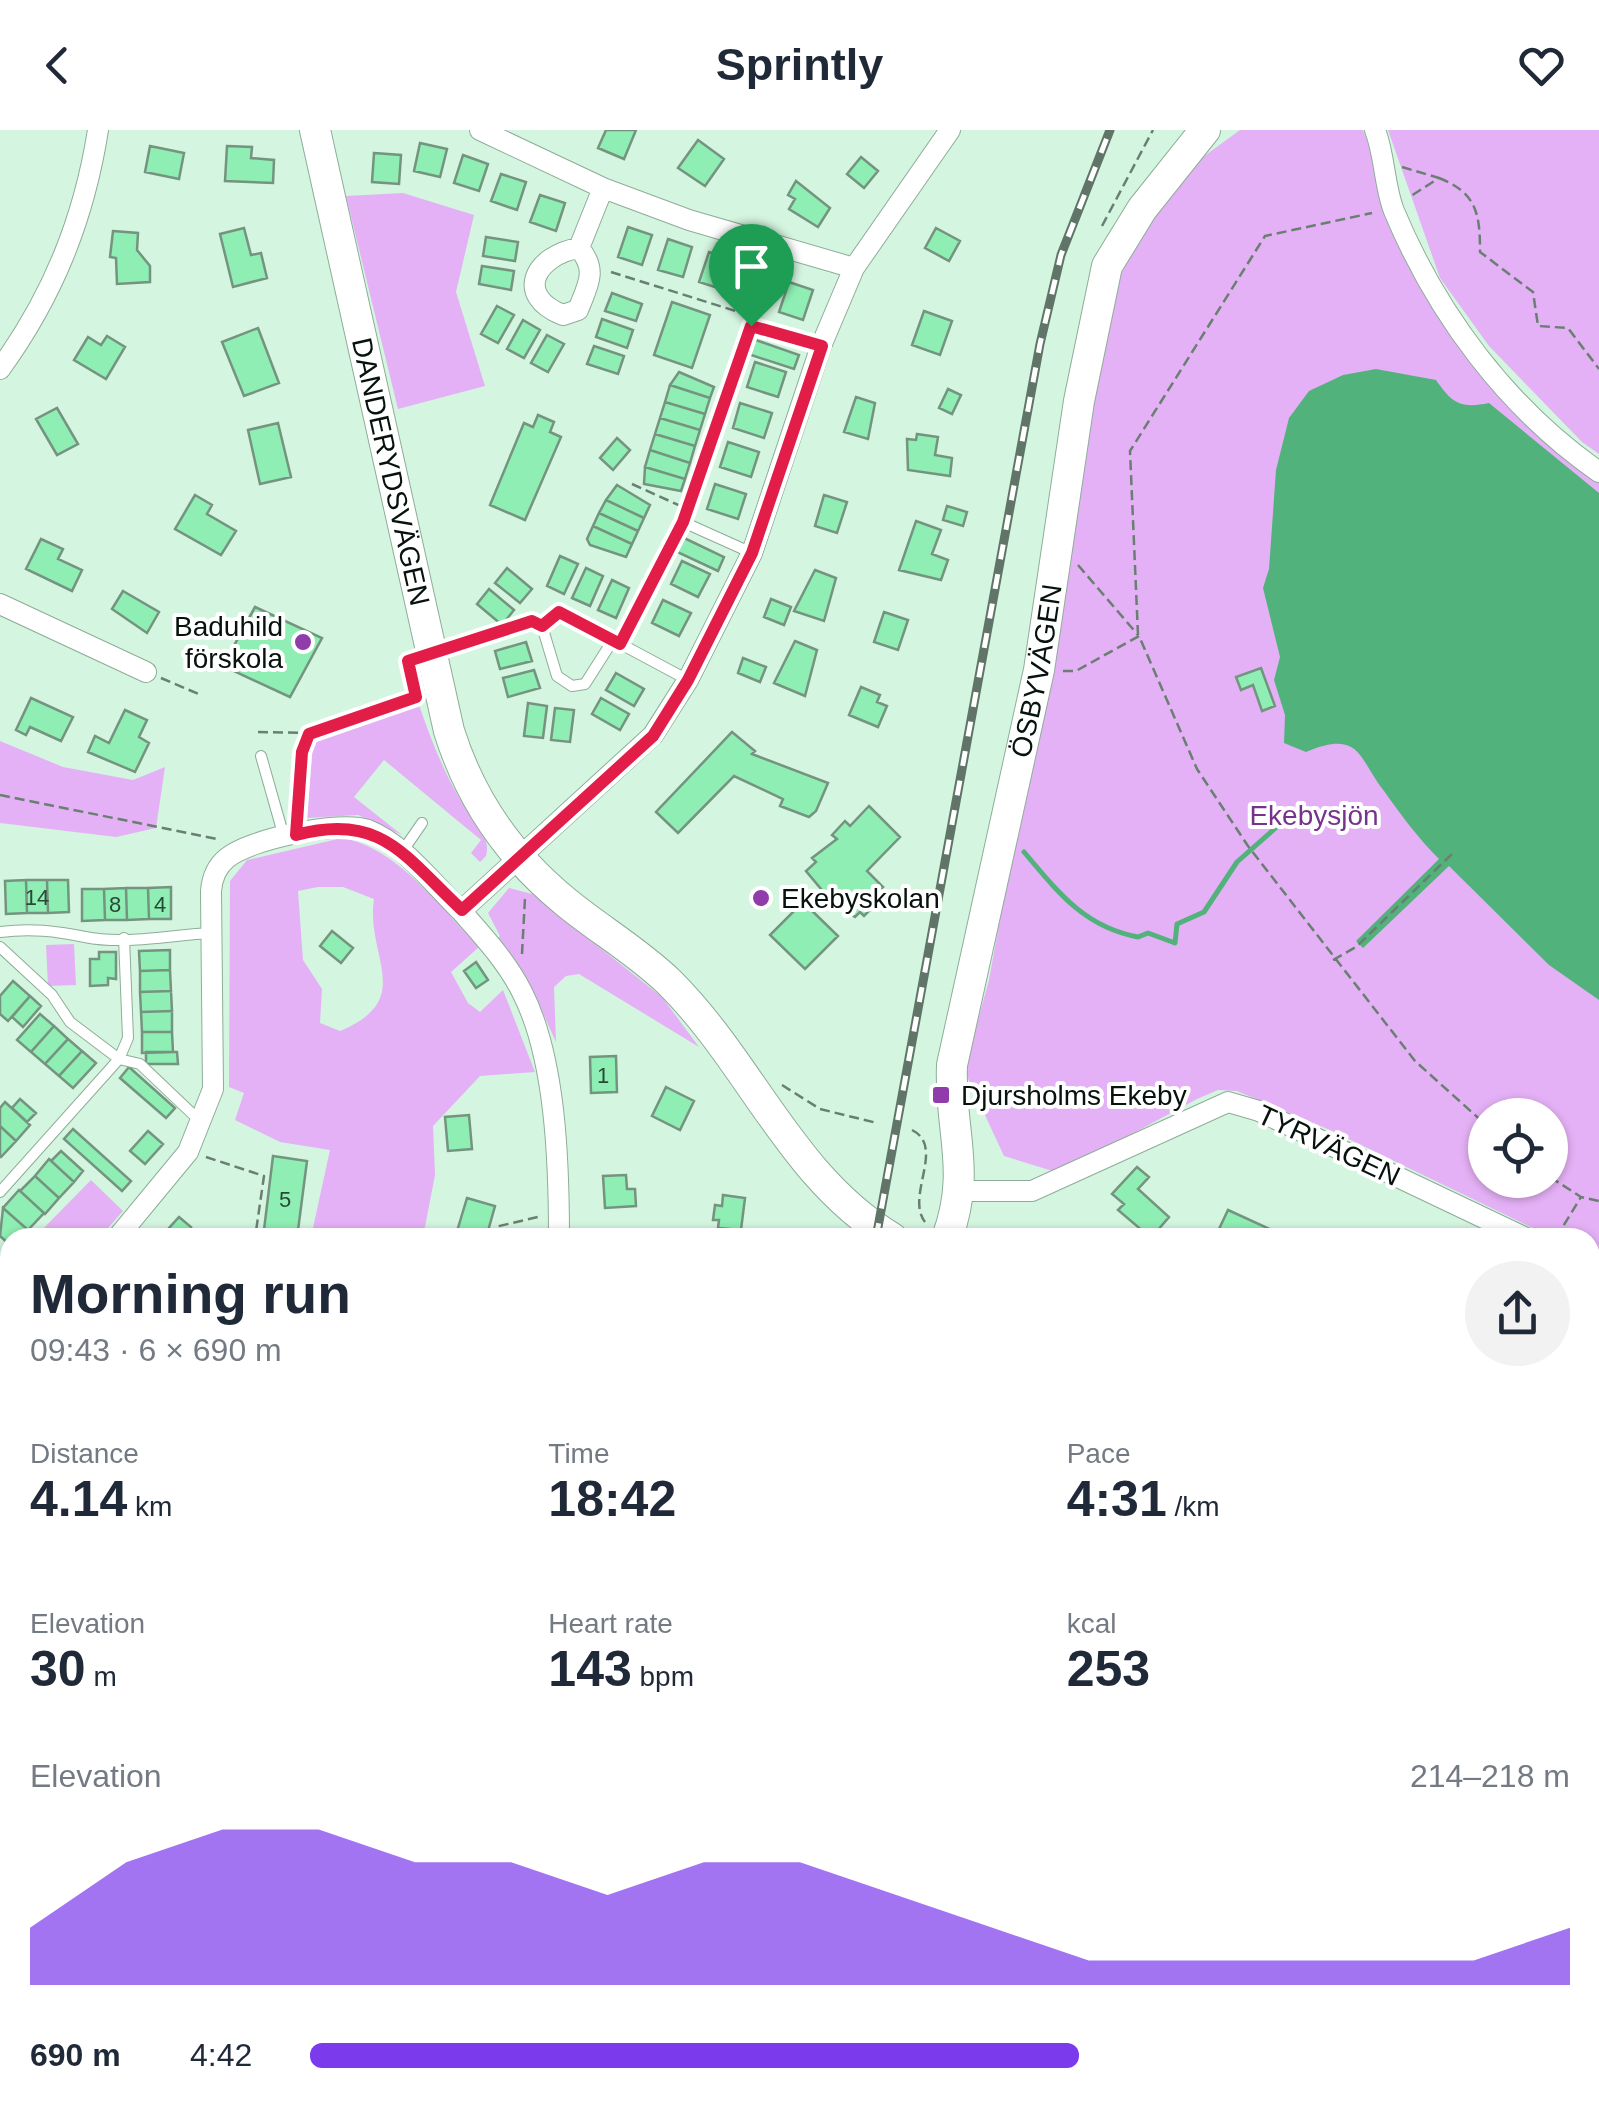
<!DOCTYPE html>
<meta charset="utf-8">
<style>
:root{--surface:#fff;--page:#f2f2f3;--text:#1f2937;--muted:#747a83;--accent:#7c3aed}
body{margin:0;font-family:Arial,sans-serif;background:var(--page);color:var(--text);height:100vh;display:flex;flex-direction:column;font-size:38px;white-space:nowrap}
*{box-sizing:border-box;margin:0}
p{font-size:32px;color:var(--muted)}
.icon{flex:none;width:55px;height:55px;fill:none;stroke:currentColor;stroke-width:2;stroke-linecap:round;stroke-linejoin:round}
.map{position:relative;flex:1;overflow:hidden}
.side{position:absolute;left:0px;top:1098px;width:1600px;height:888px;display:flex;flex-direction:column;background:var(--surface);border-radius:30px 30px 0 0;box-shadow:0 2px 8px #0004}
.side>*{flex:none}
.buttons{position:absolute;left:1468px;top:968px;display:grid;gap:20px}
.buttons a{display:grid;place-items:center;width:100px;height:100px;border-radius:50%;background:var(--surface);box-shadow:0 2px 8px #0004;font-size:50px}
.pin{position:absolute;display:grid;place-items:center;width:85px;height:85px;color:#fff;margin:-102px -42px;border-radius:50% 50% 50% 0;rotate:-45deg;box-shadow:0 0 10px #0007}
.pin .icon{rotate:45deg}
.round{display:grid;place-items:center;flex:none;width:105px;height:105px;border-radius:52px;background:var(--page)}
.summary{display:flex;align-items:center;justify-content:space-between;height:170px;padding:0 30px}
h1{font-size:55px;font-weight:700;line-height:75px}
.metrics{display:grid;grid-template-columns:repeat(3,1fr);gap:15px;height:170px;padding:10px 30px}
.metrics div{display:grid;align-content:center}
.metrics b{font-size:50px;font-weight:700}
.metrics small{font-size:28px;font-weight:400}
.metrics p{font-size:28px}
.chart{height:280px;padding:20px 30px}
.chart p{display:flex;justify-content:space-between}
.chart svg{width:100%;height:180px;margin-top:10px;fill:var(--accent);opacity:.7}
ul{padding:0 30px;list-style:none;font-size:32px}
li{display:grid;grid-template-columns:160px 120px 1fr;align-items:center;height:75px}
li i{height:25px;border-radius:12px;background:var(--accent)}
header{display:flex;justify-content:space-between;align-items:center;height:130px;padding:0 30px;background:var(--surface);font-size:45px;font-weight:700}
.map>svg:first-child{display:block}
</style>
<header><svg class="icon" aria-label="back" viewBox="0 0 24 24"><path d="M15 5l-7 7 7 7"/></svg>Sprintly<svg class="icon" aria-label="heart" viewBox="0 0 24 24"><path d="M12 20l-8-8c-3-5 5-10 8-4 3-6 11-1 8 4z"/></svg></header>
<div class="map">
<svg width="1599" height="1983" viewBox="0 0 1599 1983">
<rect width="100%" height="100%" fill="#d4f5df"/>
<path fill="#e5b1f6" fill-rule="evenodd" d="M1240,0H1363L1421,150L1599,350V1128L1590,1124V1108L1543,1103L1330,1000L1237,961L1218,960L1197,969L1059,1043L1004,1026L964,940L989,850L1117,140L1197,26L1203,27ZM1485,985H1550V1050H1485Z
M1388,0H1599V324L1582,312L1489,216L1440,148Z
M403,63L474,85L456,162L485,256L398,279L346,66Z
M410,571L418,572C433,616 447,651 473,690C482,702 490,711 486,726L480,732L471,723L481,710L384,630L354,667L402,705L358,685L307,688L313,615L319,603Z
M0,611L63,637L133,650L165,637L156,698L116,707L0,693Z
M342,708C397,717 442,779 479,817L451,842L468,873L480,882L503,860L535,942L480,946L433,996L435,1045L423,1107H311L330,1020L280,1012L235,990L244,963L229,957L230,751L247,730ZM318,757H343L374,769C365,826 417,869 340,901L320,893L322,859L303,830L298,761Z
M509,758L532,764L662,867L699,917L579,844L566,846L554,857L556,912L531,857L497,809L500,806L488,783Z
M74,814L76,855L48,856L46,815Z
M91,1050L123,1081L100,1107H35Z
M0,1389L10,1400V1975H306L308,1983H0Z
M392,1975H627L629,1982L396,1983Z"/>
<path fill="#52b27b" d="M1376,239L1436,250C1452,273 1460,279 1489,273L1599,363V870L1549,835L1449,736L1363,818L1356,811L1439,729C1418,708 1401,685 1384,661C1358,628 1361,599 1306,622L1284,613L1285,585L1274,550L1280,527L1263,458L1269,439L1276,340L1289,288L1309,261L1343,245Z"/>
<g fill="none" stroke-linecap="round" stroke-linejoin="round">
<path stroke="#52b27b" stroke-width="5" d="M1024,722C1058,762 1084,797 1138,807L1148,803L1175,813L1177,794L1204,782L1237,732L1280,694"/>
</g>
<path fill="#8eeeb3" stroke="#75947f" stroke-width="2.5" d="M606,0H636L624,29L598,18Z
M698,10L724,29L705,56L678,38Z
M420,13L447,19L440,47L414,41Z
M150,16L184,23L179,49L145,42Z
M227,16L252,17L251,28L274,30L273,53L225,51Z
M374,23L401,25L399,54L372,52Z
M463,25L488,34L479,61L454,53Z
M861,27L878,41L864,58L847,44Z
M501,44L526,52L517,80L491,71Z
M796,51L830,78L818,97L789,79L795,69L788,65Z
M540,65L565,73L556,101L530,92Z
M628,97L652,105L642,135L618,127Z
M244,98L251,125L261,123L267,148L233,157L220,104Z
M936,98L960,111L949,131L925,118Z
M113,101L138,103L137,120L150,136V152L117,154L116,128L110,127Z
M486,107L518,112L515,131L483,126Z
M668,109L692,117L683,147L658,140Z
M709,122L733,129L724,160L699,152Z
M482,136L514,141L511,160L479,154Z
M750,137L775,145L765,175L740,167Z
M789,152L813,160L803,190L779,182Z
M612,163L642,174L636,191L605,181Z
M672,172L710,185L692,238L654,225Z
M497,176L514,185L498,213L481,204Z
M924,181L952,191L940,225L912,215Z
M602,189L633,200L627,218L596,207Z
M523,190L540,200L524,228L507,219Z
M258,198L279,253L244,266L222,212Z
M547,205L564,214L548,242L531,233Z
M107,206L125,217L106,249L74,230L88,207L101,215Z
M750,208L799,225L794,239L745,223Z
M594,216L624,226L618,244L587,234Z
M755,232L786,242L778,267L747,257Z
M679,242L714,257L710,268L670,255Z
M670,255L710,268L705,284L665,272Z
M948,259L961,265L952,284L939,278Z
M856,267L875,273L868,309L844,302Z
M665,272L705,284L700,300L660,288Z
M740,273L772,283L764,308L733,298Z
M57,278L78,314L57,325L36,289Z
M538,285L554,292L550,302L561,307L525,390L490,375L524,293L533,297Z
M660,288L700,300L695,316L655,304Z
M278,293L291,347L260,354L248,300Z
M655,304L695,316L690,333L650,320Z
M917,304L938,307L935,325L952,328L950,346L908,340L907,309L916,310Z
M617,308L630,320L613,340L600,328Z
M728,312L759,322L751,347L720,337Z
M650,320L690,333L685,349L645,337Z
M645,337L685,349L681,361L644,354Z
M715,354L746,364L738,389L707,379Z
M617,355L650,375L644,388L606,370Z
M195,365L212,375L207,384L236,401L221,425L175,399Z
M824,365L847,372L837,403L815,396Z
M606,370L644,388L638,401L599,383Z
M947,376L967,382L963,396L943,390Z
M599,383L638,401L632,414L593,396Z
M916,391L941,400L932,424L948,430L941,450L899,440Z
M593,396L632,414L626,427L590,415L587,409Z
M682,407L724,427L718,441L675,421Z
M41,409L63,419L58,429L82,440L72,461L26,439Z
M560,426L578,434L564,464L547,456Z
M682,431L710,444L698,467L671,454Z
M507,438L532,459L520,473L495,453Z
M586,438L603,446L590,476L572,468Z
M815,440L836,448L824,491L794,481Z
M612,450L629,458L616,488L598,480Z
M489,459L514,480L502,495L477,474Z
M123,461L159,482L147,503L112,479Z
M771,469L791,477L784,495L764,487Z
M663,470L691,483L679,506L652,493Z
M255,477L322,508L290,567L223,536Z
M884,482L908,490L898,520L874,512Z
M795,511L817,520L805,566L774,553Z
M526,512L532,531L500,539L495,521Z
M743,528L766,537L760,552L738,543Z
M1261,538L1275,576L1262,581L1253,555L1241,560L1236,547Z
M534,540L540,558L508,567L503,548Z
M616,543L644,559L634,576L606,560Z
M861,557L880,565L877,572L887,576L878,597L849,585Z
M31,568L73,587L61,611L30,597L26,605L16,600Z
M601,568L629,584L620,600L592,584Z
M528,573L547,576L543,608L524,606Z
M555,578L574,580L570,612L551,610Z
M125,580L147,590L139,607L149,613L135,642L88,622L95,606L109,613Z
M732,602L755,621L752,624L828,653L816,681L809,687L780,676L783,669L734,646L678,703L656,682Z
M869,676L900,707L867,741L883,757L872,768L877,773L864,786L860,782L855,787L832,772L806,741L816,732L812,728L837,709L832,705L845,691L850,696Z
M26,750H47L48,783H27Z
M26,750L27,783L6,784L5,751Z
M47,750H68L69,782L48,783Z
M171,757V789H149L148,758Z
M126,758H148L149,789L127,790Z
M126,758L127,790H105L104,759Z
M82,759H104L105,790L82,791Z
M803,772L838,806L805,839L770,805Z
M332,801L353,818L341,833L320,816Z
M170,820V840L140,841L139,821Z
M99,822H116V849L108,848V855L90,856V829H99Z
M476,832L488,850L476,858L464,841Z
M170,840L171,861L140,862V841Z
M13,851L30,866L8,891L0,884V866Z
M171,861L172,881L141,882L140,862Z
M30,866L41,876L23,897L12,887Z
M172,881V902H142L141,882Z
M40,884L54,896L31,922L17,910Z
M54,896L68,909L45,934L31,922Z
M142,902H172L173,922L142,923Z
M68,909L82,921L59,946L45,934Z
M82,921L96,933L73,958L59,946Z
M146,922H177L178,934H146Z
M616,926L617,962L591,963L590,927Z
M129,937L175,978L166,988L120,948Z
M666,957L694,971L680,1000L652,986Z
M20,969L36,983L27,992L12,978Z
M5,972L30,995L16,1011L0,996V978Z
M469,985L472,1019L448,1021L445,987Z
M0,996L16,1011L1,1027L0,1026Z
M73,999L131,1051L122,1061L64,1009Z
M148,1001L163,1014L145,1034L130,1021Z
M61,1021L83,1041L74,1052L51,1031Z
M273,1026L307,1031L297,1108H263Z
M49,1029L74,1052L59,1068L35,1046Z
M1137,1037L1149,1047L1138,1059L1169,1087L1151,1108L1118,1080L1124,1074L1112,1064Z
M626,1045L627,1059H635L636,1076L605,1078L603,1046Z
M35,1046L59,1068L45,1084L20,1061Z
M19,1060L44,1083L28,1100L3,1078Z
M723,1065L745,1068L741,1100L718,1098L719,1090H713L715,1075L722,1076Z
M467,1068L495,1076L486,1108H455Z
M3,1078L28,1100L21,1108H10V1115L0,1106Z
M1228,1080L1274,1101L1271,1108H1223L1226,1102L1219,1099Z
M179,1087L191,1097L181,1108H160Z"/>
<g fill="none" stroke-linecap="round" stroke-linejoin="round">
<g stroke="#8ead98" stroke-width="12">
<path id="lane" d="M751,195L821,216
M683,392L752,423
M613,510L585,554L572,556L557,546L542,496L559,481L688,550
M261,626L284,707
M402,722L422,693
M0,802C31,798 56,801 85,807C125,815 171,805 211,803
M0,817L52,865L70,892L119,929L140,934L200,991
M0,1062L119,929L128,908L124,808
M0,1189L10,1197"/>
</g>
<g stroke="#8ead98" stroke-width="22">
<path id="street" d="M480,0L603,58L689,90L854,138
M1375,0C1385,25 1384,56 1394,81C1437,184 1507,278 1599,342
M579,118C598,140 588,155 578,180L563,185C513,165 536,125 579,118L603,58
M0,239C53,166 84,89 98,0
M0,474L146,542
M461,781C483,806 507,832 522,862C556,928 559,1034 559,1108
M961,1061H1032L1228,972L1259,981L1526,1108
M117,1108L188,1022L213,959L211,761C212,748 216,737 227,728C250,709 340,690 368,700C404,714 434,755 461,781L653,605L688,550L752,423L821,216L854,138L950,0
M1590,1135L1599,1139
M10,1297L4,1331L10,1366
M1590,1345L1599,1351
M1590,1495L1599,1499
M1590,1807L1599,1799
M1306,1975L1310,1983
M655,1983L656,1975
M797,1983L800,1975
M1381,1983L1393,1975"/>
</g>
<g stroke="#8ead98" stroke-width="32">
<g id="secondary">
<path id="s1" d="M315,0L449,601C471,671 510,727 567,773C600,800 638,822 669,852C751,933 790,1046 892,1108"/>
<path id="s2" d="M947,1108C972,1040 949,1001 952,935L1039,540L1079,271L1107,136L1142,79L1205,0"/>
<path d="M1590,1742L1599,1749"/>
</g>
</g>
<path stroke="#697f71" stroke-width="2.5" stroke-dasharray="10 5" stroke-linecap="butt" d="M1402,37L1439,48L1411,66
M1439,48C1477,63 1480,84 1480,122L1533,162L1538,196L1568,198L1599,239
M1102,96L1153,0
M611,142L742,183
M632,354L685,378
M688,378L746,211
M1078,435L1138,505
M629,499L677,404
M1138,505L1130,321L1265,106L1372,83
M454,518L527,493
M1063,541H1076L1139,506L1197,639L1248,716L1415,931L1485,994
M161,548L201,565
M258,602L307,603
M0,665L217,709
M298,685L302,622L309,603L416,566
M522,824L525,768
M1333,830L1356,817L1454,722
M782,955L820,979L877,993
M912,1000C946,1017 905,1066 925,1092
M206,1027L264,1046L255,1108
M1550,1047L1581,1067L1599,1071
M493,1108L495,1097L542,1086
M1556,1108L1581,1067
M0,1426L10,1431
M434,1975L437,1983
M738,1983L739,1975"/>
<use href="#lane" stroke="#fff" stroke-width="10"/>
<use href="#street" stroke="#fff" stroke-width="20"/>
<use href="#secondary" stroke="#fff" stroke-width="30"/>
<g stroke="#607568" stroke-width="9">
<path id="rail" d="M876,1108L1040,214L1061,125L1110,0
M706,1983L708,1975"/>
</g>
<use href="#rail" stroke="#fff" stroke-width="5" stroke-dasharray="15" stroke-linecap="butt"/>
</g>
<g fill="none" stroke-linecap="round" stroke-linejoin="round">
<g stroke="#fff" stroke-width="20">
<path id="route" d="M751,196L822,216L752,423L688,550L653,606L462,780C405,727 382,682 296,705L302,622L309,604L416,567L408,531L532,491L542,496L559,482L620,514L683,392Z"/>
</g>
<use href="#route" stroke="#e11d48" stroke-width="12"/>
</g>
<g fill="#903caa" stroke="#fff" stroke-width="4">
<circle cx="303" cy="512" r="10"/>
<circle cx="761" cy="768" r="10"/>
<rect x="931" y="955" width="20" height="20" rx="5"/>
</g>
<g text-anchor="middle" stroke-width="8" stroke-linejoin="round" paint-order="stroke">
<g font-size="22" fill="#284935">
<text x="37" y="775">14</text>
<text x="115" y="782">8</text>
<text x="160" y="782">4</text>
<text x="603" y="953">1</text>
<text x="285" y="1077">5</text>
</g>
<g font-size="28" fill="#06120b" stroke="#fff">
<text dy="10" stroke="none"><textPath href="#s1" startOffset="350">DANDERYDSVÄGEN</textPath></text>
<text dy="10" stroke="none"><textPath href="#s2" startOffset="578">ÖSBYVÄGEN</textPath></text>
<text transform="translate(1329 1015) rotate(25)" y="10">TYRVÄGEN</text>
</g>
<g font-size="28" fill="#06120b" stroke="#fff" text-anchor="start">
<text x="283" y="506" text-anchor="end">Baduhild<tspan x="283" dy="32">förskola</tspan></text>
<text x="781" y="778">Ekebyskolan</text>
<text x="961" y="975">Djursholms Ekeby</text>
</g>
<g font-size="28" fill="#77338c" stroke="#fff">
<text x="1314" y="695">Ekebysjön</text>
</g>
</g>
</svg>
<div class="buttons">
<a><svg class="icon" aria-label="locate" viewBox="0 0 24 24"><circle cx="12" cy="12" r="6"/><path d="M12 2v4M12 18v4M2 12h4M18 12h4"/></svg></a>
</div>
<div class="pin" style="left:751px;top:196px;background:#1e9e55"><svg class="icon" aria-label="arrive" viewBox="0 0 24 24"><path d="M6 21V4h12l-3 4 3 4H6"/></svg></div>
<section class="side">
<div class="summary"><div><h1>Morning run</h1><p>09:43 · 6 × 690 m</p></div><a class="round"><svg class="icon" aria-label="share" viewBox="0 0 24 24"><path d="M12 15V3M7 8l5-5 5 5M5 13v7h14v-7"/></svg></a></div>
<div class="metrics">
<div><p>Distance</p><b>4.14<small> km</small></b></div>
<div><p>Time</p><b>18:42</b></div>
<div><p>Pace</p><b>4:31<small> /km</small></b></div>
</div>
<div class="metrics">
<div><p>Elevation</p><b>30<small> m</small></b></div>
<div><p>Heart rate</p><b>143<small> bpm</small></b></div>
<div><p>kcal</p><b>253</b></div>
</div>
<div class="chart"><p><span>Elevation</span>214–218 m</p>
<svg viewBox="0 0 160 44" preserveAspectRatio="none"><path d="M0 44V30L10 14L20 6L30 6L40 14L50 14L60 22L70 14L80 14L90 22L100 30L110 38L120 38L130 38L140 38L150 38L160 30V44z"/></svg>
</div>
<ul>
<li><b>690 m</b>4:42<i style="width:61%"></i></li>
</ul>
</section>
</div>
